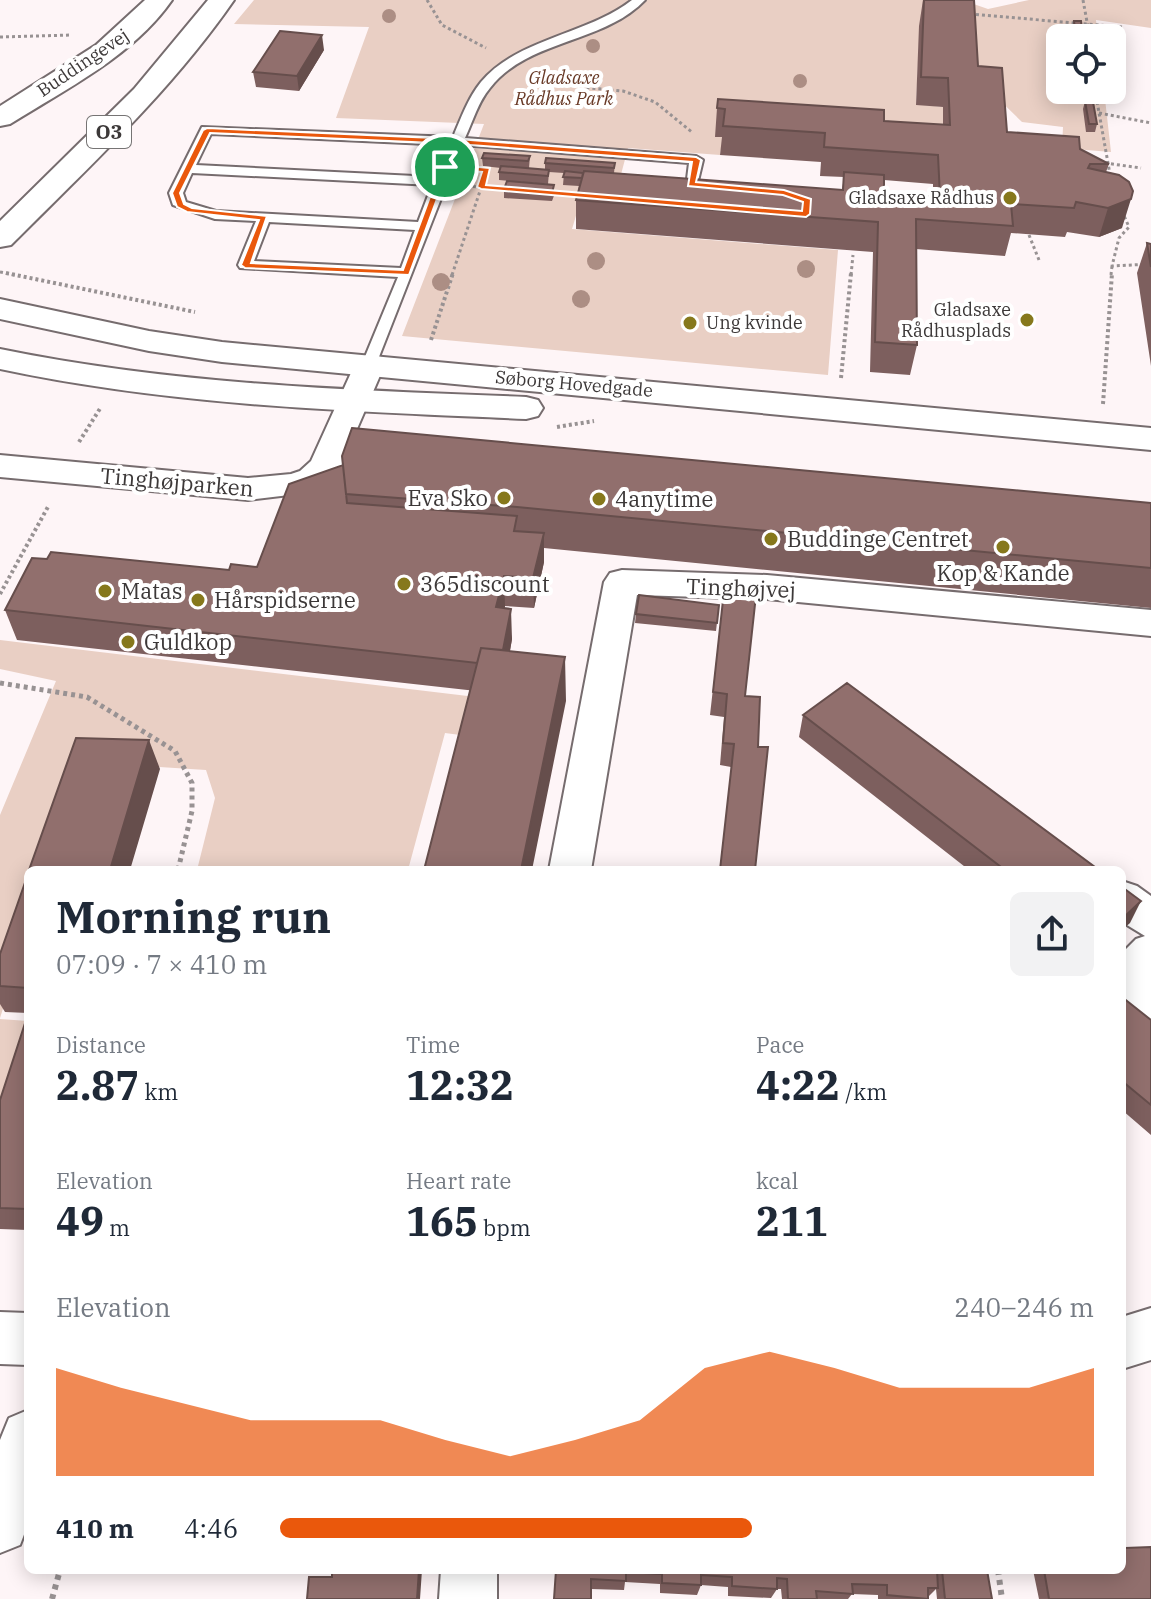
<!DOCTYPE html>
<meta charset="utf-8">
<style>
:root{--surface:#fff;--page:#f2f2f3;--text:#1f2937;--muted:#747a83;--accent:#ea580c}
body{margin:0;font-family:"IBM Plex Serif",serif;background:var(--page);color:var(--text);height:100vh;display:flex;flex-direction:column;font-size:30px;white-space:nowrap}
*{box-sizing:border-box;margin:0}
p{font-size:26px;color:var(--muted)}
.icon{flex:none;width:44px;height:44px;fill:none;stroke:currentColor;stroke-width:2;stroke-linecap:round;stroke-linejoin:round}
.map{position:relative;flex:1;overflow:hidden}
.sheet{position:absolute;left:24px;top:866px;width:1102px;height:708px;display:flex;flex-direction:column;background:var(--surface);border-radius:12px;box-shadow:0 4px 20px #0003}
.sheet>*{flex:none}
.controls{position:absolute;left:1046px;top:24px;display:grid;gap:16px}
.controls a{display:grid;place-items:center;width:80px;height:80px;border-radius:12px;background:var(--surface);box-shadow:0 4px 20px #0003;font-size:40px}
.pin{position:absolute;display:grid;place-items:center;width:68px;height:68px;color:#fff;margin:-34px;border:4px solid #fff;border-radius:50%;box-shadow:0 2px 8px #0007}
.round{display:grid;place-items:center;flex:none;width:84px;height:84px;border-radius:12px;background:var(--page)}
.headline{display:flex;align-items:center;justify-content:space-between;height:136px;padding:0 32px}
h1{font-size:44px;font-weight:800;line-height:60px}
.stats{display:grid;grid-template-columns:repeat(3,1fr);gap:12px;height:136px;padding:8px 32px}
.stats div{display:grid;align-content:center}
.stats b{font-size:40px;font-weight:800}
.stats small{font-size:22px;font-weight:400}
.stats p{font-size:22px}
.chart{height:224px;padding:16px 32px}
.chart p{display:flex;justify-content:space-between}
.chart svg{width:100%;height:144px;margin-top:8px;fill:var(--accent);opacity:.7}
ul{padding:0 32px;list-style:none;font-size:26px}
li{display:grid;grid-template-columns:128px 96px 1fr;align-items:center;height:60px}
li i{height:20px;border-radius:10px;background:var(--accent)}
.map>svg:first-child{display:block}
</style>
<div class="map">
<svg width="1151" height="1599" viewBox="0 0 1151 1599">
<rect width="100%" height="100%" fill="#fef5f7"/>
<path fill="#e9cfc4" d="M254,0H962L988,9L1029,0H1151V28L1096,20L1098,38H1060V90H1104L1111,152L1062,148L1063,127L1022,122L920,23L916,104L943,107L944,154L723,137L720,155L628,148L614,201L581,199L572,229L838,250L828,375L402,336L484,124L336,118L369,27L234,24Z
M0,640L476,697L468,736L445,733L408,870H197L215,798L206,770L82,762L47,870H28V930L0,1018V815L56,681L0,669Z
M0,1019L28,1021L0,1133Z"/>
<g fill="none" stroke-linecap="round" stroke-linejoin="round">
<g stroke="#766c6e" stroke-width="4">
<path id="service" d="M632,0H645C603,44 528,39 490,88C478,102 473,121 465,138L696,156L703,160L698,181L718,183V189L686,187L689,163L462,145L375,367L370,369L362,364L398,277L240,268L238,265L256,221L215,219L173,205L169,193L202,127L453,137C461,118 468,98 481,82C518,38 587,35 632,0ZM211,134L449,145L435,177L196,165ZM192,173L432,185L418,222L216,211L186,202L183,193ZM269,222L415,230L401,268L254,261Z"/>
</g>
<g stroke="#766c6e" stroke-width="4">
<path id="minor" d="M370,355L381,357L385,364L341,466L324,487L306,493L248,500L0,477V455L248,478L291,474L300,471L311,461L355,364L359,357Z
M622,570L767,575L1151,610V636L767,599L637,595L591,870H549L604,582L610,573Z
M1122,881L1137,886L1151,896V1026L1135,1021L1122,1010V953L1136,939L1145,936L1122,922Z
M1151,1308V1360L1122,1369V1317Z
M0,1312L28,1313V1365L0,1364Z
M28,1410V1524L20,1545L0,1553V1440L9,1418Z
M441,1570H497V1599H439Z"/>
</g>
<g stroke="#766c6e" stroke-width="4">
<path id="tertiary" d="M0,299L149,331L222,342L1151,428V450L222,362L149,351L0,319Z
M0,349C174,385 349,390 526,397L538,400L543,408L538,416L526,419C349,411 174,406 0,369Z"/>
</g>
<g stroke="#766c6e" stroke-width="4">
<path id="primary" d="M145,0H172C133,56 66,89 10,124L0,126V106L96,45Z
M208,0H234C171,91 89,167 11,245L0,247V221L134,89Z"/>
</g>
<path stroke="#989293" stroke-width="3" stroke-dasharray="3 3" stroke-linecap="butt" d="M427,0L442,25L486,48
M1083,0L1090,38
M970,14L1122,27
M0,37L71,35
M1112,57H1117
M547,73L589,88L623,91L655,102L693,133
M1095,90L1111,180
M1095,91H1115
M1099,113L1151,123
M1105,163L1141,168
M467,186L508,189
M550,193L584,195
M1122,211L1129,227L1119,238L1112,266L1151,264
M1029,235L1039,260
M0,272L15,275
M452,275L487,170L484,169
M851,275L853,255
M1111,275L1112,266"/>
<path stroke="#989293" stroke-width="4" stroke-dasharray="3 3" stroke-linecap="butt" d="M6,273L195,312
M431,340L453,273
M841,378L851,273
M1103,404L1112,273
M557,427L594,421
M79,442L101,407
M0,594L49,505"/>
<path stroke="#989293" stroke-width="5" stroke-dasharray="4 4" stroke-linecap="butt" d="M0,683L87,697L175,751L192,783V811L178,870"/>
<path stroke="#989293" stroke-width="6" stroke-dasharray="5 5" stroke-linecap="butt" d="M998,1570L1002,1599
M52,1599L60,1570"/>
<use href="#service" fill="#fff" fill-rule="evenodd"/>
<use href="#minor" fill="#fff" fill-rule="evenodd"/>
<use href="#tertiary" fill="#fff" fill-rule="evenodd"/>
<use href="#primary" fill="#fff" fill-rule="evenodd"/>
</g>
<g fill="#ac8e84">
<circle cx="389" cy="16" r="7"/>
<circle cx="593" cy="46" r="7"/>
<circle cx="800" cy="81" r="7"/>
<circle cx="596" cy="261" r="9"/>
<circle cx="806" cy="269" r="9"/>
<circle cx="441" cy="282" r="9"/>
<circle cx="581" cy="299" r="9"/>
</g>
<path fill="#7d5f5e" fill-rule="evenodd" d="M923,0L978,66L1007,132L1080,149L1109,164L1106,172L1122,228L1099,237L1067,232L1065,237L1011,233L1005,256L916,249L917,345L910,375L870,372L873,252L576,229V200L579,186L563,185L564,173L549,172L548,184L499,180V172L501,168L483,166L482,158L530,156L529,168L545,170V163H615L614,173L842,190L844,177L820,176L821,162L720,155L722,137H715L717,108L943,125V107L916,105L919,26ZM884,180L933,184V197L884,193Z
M1074,21L1083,38H1073L1072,29Z
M324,50L299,91L256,87L253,72Z
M1085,101L1097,124L1095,132H1086L1083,109Z
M504,189L555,193L552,201L504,198Z
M1147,243L1151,244V366L1137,273Z
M289,484L1151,503V608L544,548V562L534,608L505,606V608L512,639L510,651L566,701L17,640L5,610L229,570L257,567Z
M724,591L756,595L731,767L720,765L724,717L710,715Z
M719,605L716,631L635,623L636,614Z
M803,715L1099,870H969L799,737Z
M28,874V1013L5,1012L0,1004V954Z
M1122,997L1151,1020V1135L1122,1110Z
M28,1014V1230L0,1229V1100Z
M1125,1548L1151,1599H1039L1033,1570H1122Z
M556,1570H987L992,1599H937L936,1589L928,1597V1599H878V1595L852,1594L848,1599H782L781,1589H777L771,1598L728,1596V1587L701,1585L697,1595L660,1593V1584L625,1582L624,1590L591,1589Z"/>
<path fill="#664e4c" d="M322,35L324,50L299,91L297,76Z
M1131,199L1122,228L1099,237L1108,208Z
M544,533V562L534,608L533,578Z
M504,576L505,606L497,637L496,607Z
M511,609L512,639L502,694L501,665Z
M565,657L566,701L532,870H521Z
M149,740L160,769L130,870H110Z
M1141,901L1130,923L1122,930V919Z
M419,1570H422L420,1599H417Z"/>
<path fill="#916f6d" stroke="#664e4c" stroke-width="2" d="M924,0H974L978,66L1002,68L1007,132L1079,137L1080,149L1109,164H1090L1088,168L1119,175L1129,182L1133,191L1131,199L1108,208L1076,202L1074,208L1011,204L1013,226L916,219L917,345L875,342L878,222L576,200L584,171L843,190L844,172L884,175V193L940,197L938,155L824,147L825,133L723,126L725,109L717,108L718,99L884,110V121L950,125L948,78L921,77Z
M1074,21H1081L1083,38H1076Z
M280,31L322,35L297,76L253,72Z
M1085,101L1093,102L1097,124H1089Z
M484,153L530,156L528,161L482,158Z
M546,158L615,163L614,168L545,163Z
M501,166L549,170L548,176L499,172Z
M565,171L583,173L582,178L563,177Z
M507,181L554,185L552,193L504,189Z
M1147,243L1151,244V267Z
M352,428L1151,503V568L517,507L346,494L342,456Z
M343,465L347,503L517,516L514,531L544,533L533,578L504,576L496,607L511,609L503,650L481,648L477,663L5,610L32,558L47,559L51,552L229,570L231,564L257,567L289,484Z
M724,591L756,595L745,696L760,697L758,747H768L755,870H720L734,744L723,743L727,694L713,692Z
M639,595L719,605L717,623L636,614Z
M481,648L565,657L521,870H424Z
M847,683L1099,870H1005L803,715Z
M76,738L149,740L110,870H29Z
M28,874V988L0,986V954Z
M1122,887L1141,901L1122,919Z
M1122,997L1151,1020V1105L1122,1081Z
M28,1014V1209L0,1208V1100Z
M1122,1542H1124L1125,1548L1151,1547V1599H1049L1044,1570H1122Z
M332,1570H419L417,1599H307L309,1577H332Z
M556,1570H937L938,1588H928V1599L887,1595V1585L852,1584L853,1594L816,1591L817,1599H788L787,1579L777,1578V1589L732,1586V1577L701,1575V1585L662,1583V1574L626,1572V1581L591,1579V1599H554Z
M942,1570H987L992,1599H945Z"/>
<path fill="#ea580c" stroke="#fff" stroke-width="2" fill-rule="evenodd" d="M207,128L457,139L696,157L701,160L696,182L784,190L811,199L810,214L806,217L481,189L477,187L482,172L448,169L409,275L245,268L241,265L259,220L187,212L177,207L172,193L203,130ZM210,133L457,144L692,162L688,186L783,195L803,202L802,211L486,185L490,168L445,164L441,167L403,270L251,263L267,216L192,208L184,204L180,193Z"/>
<g fill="#86781c" stroke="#fff" stroke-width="3">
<circle cx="1010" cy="198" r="8"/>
<circle cx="1027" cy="320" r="8"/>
<circle cx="690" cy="323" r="8"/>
<circle cx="504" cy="498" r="8"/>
<circle cx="599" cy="499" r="8"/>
<circle cx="771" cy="539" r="8"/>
<circle cx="1003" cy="547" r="8"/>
<circle cx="404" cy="584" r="8"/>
<circle cx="105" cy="591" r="8"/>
<circle cx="198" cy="600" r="8"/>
<circle cx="128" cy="642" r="8"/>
</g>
<g text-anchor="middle" stroke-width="8" stroke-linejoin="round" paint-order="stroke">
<g font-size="18" fill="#3c3838" stroke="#fff">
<text transform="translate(83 63) rotate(-34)" y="6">Buddingevej</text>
<text transform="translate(574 384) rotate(5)" y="6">Søborg Hovedgade</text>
</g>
<g font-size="18" font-style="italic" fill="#683926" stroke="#fff">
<text x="564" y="84">Gladsaxe<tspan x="564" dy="21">Rådhus Park</tspan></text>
</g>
<g font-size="18" fill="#3c3838" stroke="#fff" text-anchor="end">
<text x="994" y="204">Gladsaxe Rådhus</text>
<text x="1011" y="316">Gladsaxe<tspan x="1011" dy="21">Rådhusplads</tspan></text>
<text x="706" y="329" text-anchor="start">Ung kvinde</text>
</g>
<rect fill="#fff" stroke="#767474" stroke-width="2" x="87" y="116" width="44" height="32" rx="6"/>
<g font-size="20" font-weight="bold" fill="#3c3838">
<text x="109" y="139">O3</text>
</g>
<g font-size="22" fill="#3c3838" stroke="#fff">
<text transform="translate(177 482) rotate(5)" y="8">Tinghøjparken</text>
<text transform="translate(741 588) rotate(2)" y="8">Tinghøjvej</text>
</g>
<g font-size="22" fill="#3c3838" stroke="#fff" text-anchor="start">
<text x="488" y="506" text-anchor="end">Eva Sko</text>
<text x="615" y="507">4anytime</text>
<text x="787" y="547">Buddinge Centret</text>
<text x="1003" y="581" text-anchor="middle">Kop &amp; Kande</text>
<text x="420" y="592">365discount</text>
<text x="121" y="599">Matas</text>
<text x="214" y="608">Hårspidserne</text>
<text x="144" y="650">Guldkop</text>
</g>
</g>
</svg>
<div class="controls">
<a><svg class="icon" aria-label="locate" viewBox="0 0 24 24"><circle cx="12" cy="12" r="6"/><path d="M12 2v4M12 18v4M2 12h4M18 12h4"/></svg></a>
</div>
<div class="pin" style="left:445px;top:167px;background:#1e9e55"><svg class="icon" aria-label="arrive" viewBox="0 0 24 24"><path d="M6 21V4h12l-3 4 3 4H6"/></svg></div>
<section class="sheet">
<div class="headline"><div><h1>Morning run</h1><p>07:09 · 7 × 410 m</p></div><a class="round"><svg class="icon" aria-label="share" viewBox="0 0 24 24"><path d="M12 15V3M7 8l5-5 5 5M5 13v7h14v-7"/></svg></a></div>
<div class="stats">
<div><p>Distance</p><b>2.87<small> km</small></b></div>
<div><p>Time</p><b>12:32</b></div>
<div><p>Pace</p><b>4:22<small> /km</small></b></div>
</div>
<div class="stats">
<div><p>Elevation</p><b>49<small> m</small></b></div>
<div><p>Heart rate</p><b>165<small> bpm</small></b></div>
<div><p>kcal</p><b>211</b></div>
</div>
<div class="chart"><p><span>Elevation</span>240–246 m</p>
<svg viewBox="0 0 160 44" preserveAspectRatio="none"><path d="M0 44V11L10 17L20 22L30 27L40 27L50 27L60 33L70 38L80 33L90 27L100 11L110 6L120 11L130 17L140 17L150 17L160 11V44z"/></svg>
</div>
<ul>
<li><b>410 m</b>4:46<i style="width:58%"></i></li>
</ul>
</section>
</div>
